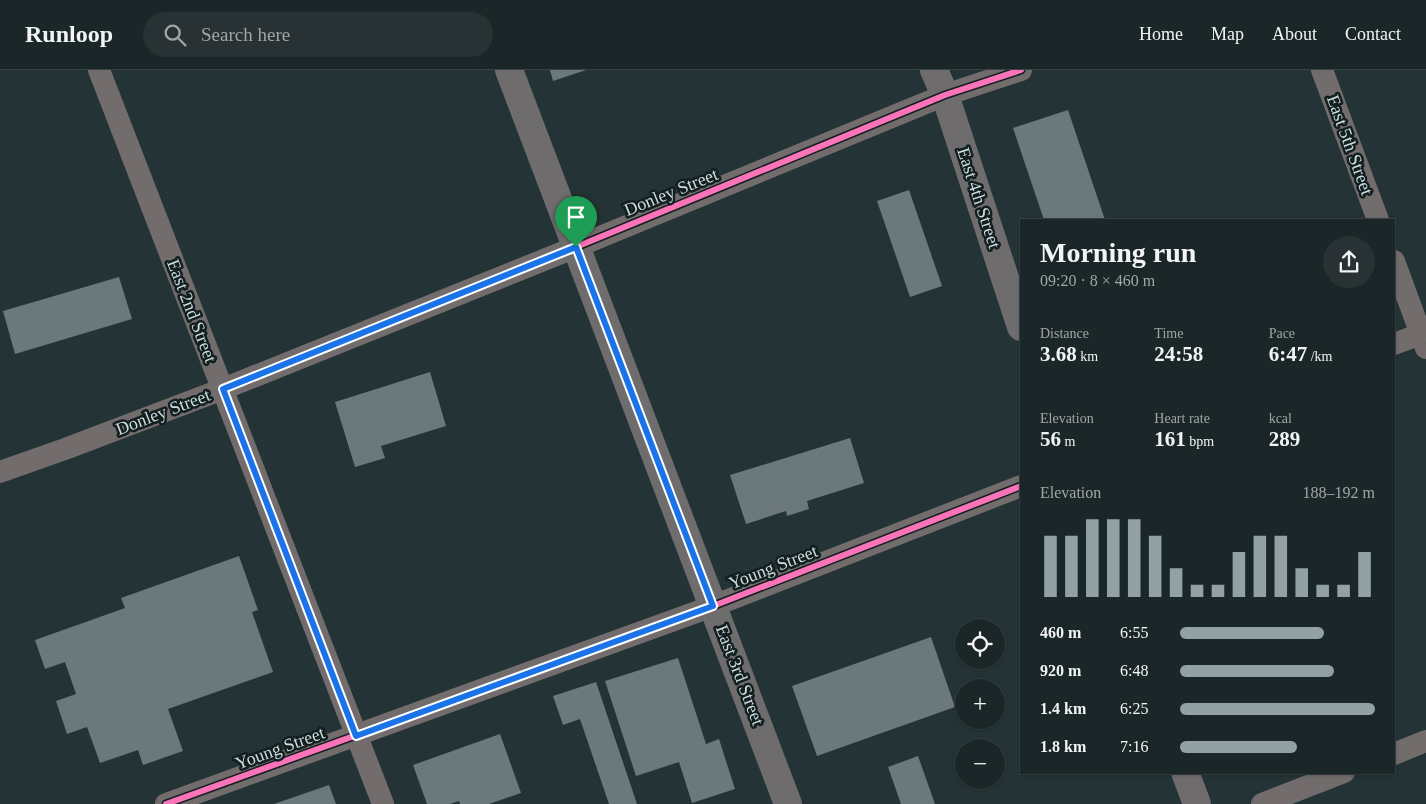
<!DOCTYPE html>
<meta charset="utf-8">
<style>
:root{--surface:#1b2628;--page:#283234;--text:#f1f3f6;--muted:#a0a5a8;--line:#394345;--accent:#92a2a3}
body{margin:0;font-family:"Times New Roman",serif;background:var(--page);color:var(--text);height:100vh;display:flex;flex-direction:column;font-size:19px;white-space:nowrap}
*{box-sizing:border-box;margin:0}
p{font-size:16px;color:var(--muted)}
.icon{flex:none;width:28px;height:28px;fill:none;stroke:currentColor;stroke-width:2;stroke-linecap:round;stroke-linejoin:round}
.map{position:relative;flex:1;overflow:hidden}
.details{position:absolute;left:1020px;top:149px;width:375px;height:555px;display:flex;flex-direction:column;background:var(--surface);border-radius:0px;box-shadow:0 1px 4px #0004,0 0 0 1px var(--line)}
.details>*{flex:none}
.controls{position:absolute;left:955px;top:549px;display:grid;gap:10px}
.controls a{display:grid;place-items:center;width:50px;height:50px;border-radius:50%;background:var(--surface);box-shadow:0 1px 4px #0004,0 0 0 1px var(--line);font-size:25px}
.pin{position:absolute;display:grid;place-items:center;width:42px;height:42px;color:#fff;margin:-51px -21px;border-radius:50% 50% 50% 0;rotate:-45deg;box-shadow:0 0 5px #0007}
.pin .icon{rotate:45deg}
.round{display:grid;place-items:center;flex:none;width:52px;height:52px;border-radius:26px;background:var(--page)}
.overview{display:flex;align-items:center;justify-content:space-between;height:85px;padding:0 20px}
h1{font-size:28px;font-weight:800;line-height:38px}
.metrics{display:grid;grid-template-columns:repeat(3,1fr);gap:8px;height:85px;padding:5px 20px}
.metrics div{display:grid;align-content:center}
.metrics b{font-size:21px;font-weight:800}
.metrics small{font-size:14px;font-weight:400}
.metrics p{font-size:14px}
.chart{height:140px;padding:10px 20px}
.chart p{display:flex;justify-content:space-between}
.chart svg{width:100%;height:90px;margin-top:5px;stroke:var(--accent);stroke-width:6}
ul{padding:0 20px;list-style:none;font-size:16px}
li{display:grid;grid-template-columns:80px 60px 1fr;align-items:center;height:38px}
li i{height:12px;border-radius:6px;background:var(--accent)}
header{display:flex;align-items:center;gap:30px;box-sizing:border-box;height:70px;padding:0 25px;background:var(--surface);border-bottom:1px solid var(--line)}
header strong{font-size:24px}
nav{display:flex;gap:28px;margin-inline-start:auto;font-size:18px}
.search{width:350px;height:45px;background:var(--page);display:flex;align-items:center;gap:12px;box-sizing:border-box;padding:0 18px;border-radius:28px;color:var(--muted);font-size:19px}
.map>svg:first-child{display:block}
</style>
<header>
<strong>Runloop</strong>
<div class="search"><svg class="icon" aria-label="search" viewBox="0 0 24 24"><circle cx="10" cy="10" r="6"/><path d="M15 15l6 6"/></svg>Search here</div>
<nav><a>Home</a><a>Map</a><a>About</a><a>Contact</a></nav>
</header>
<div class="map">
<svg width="1426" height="734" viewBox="0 0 1426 734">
<rect width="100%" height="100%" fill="#243335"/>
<path fill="#6c797a" d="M550,0H586L553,11Z
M1068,40L1105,150H1044L1013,58Z
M909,120L942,216L910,227L877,131Z
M119,207L132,249L15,284L3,241Z
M430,302L446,356L381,376L385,388L355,397L335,332Z
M850,368L864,413L807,431L809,439L787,446L786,441L746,454L730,405Z
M239,486L258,540L252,542L273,602L168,639L183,681L143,695L138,680L100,693L87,657L67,664L56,631L76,624L65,592L45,599L35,570L125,538L121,528Z
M931,567L955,637L817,686L792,616Z
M678,588L706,674L719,669L735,719L692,733L679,692L636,706L605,611Z
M596,612L637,734H609L580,649L563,655L553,626Z
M500,664L521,723L489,734H460L459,731L450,734H427L413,695Z
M918,686L935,734H901L888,697Z
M329,715L336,734H274Z"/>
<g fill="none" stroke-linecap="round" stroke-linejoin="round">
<path stroke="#726c6c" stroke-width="22" d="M99,0L383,734
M1322,0L1378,150
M1394,191L1426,278
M1394,274L1426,262
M0,402L65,379L223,319L576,177L945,25L1021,0
M1394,684L1426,671
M166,734L713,536L1021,416
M1262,734L1344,702"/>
<path stroke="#6f6c6d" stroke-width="28" d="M509,0L788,734
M934,0L945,25L1021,257
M1185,702L1197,734"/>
<g stroke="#121e1f" stroke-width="9">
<path id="cycleway" d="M223,319L576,177L945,25L1021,0
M166,734L713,536L1021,416"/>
</g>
<use href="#cycleway" stroke="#fb73b8" stroke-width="6"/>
</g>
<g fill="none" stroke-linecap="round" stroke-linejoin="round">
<g stroke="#fff" stroke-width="10">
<path id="route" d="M576,177L713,536L356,666L223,319Z"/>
</g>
<use href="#route" stroke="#1a73e8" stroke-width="6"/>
</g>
<g text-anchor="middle" stroke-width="5" stroke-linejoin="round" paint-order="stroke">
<g font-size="18" fill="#cdddde" stroke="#121e1f">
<text transform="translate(1350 75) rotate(70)" y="6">East 5th Street</text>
<text transform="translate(671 122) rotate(-22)" y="6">Donley Street</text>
<text transform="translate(979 128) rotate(72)" y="6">East 4th Street</text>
<text transform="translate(192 241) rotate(69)" y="6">East 2nd Street</text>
<text transform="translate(163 342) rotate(-21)" y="6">Donley Street</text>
<text transform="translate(773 497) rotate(-21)" y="6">Young Street</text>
<text transform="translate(740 605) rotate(69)" y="6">East 3rd Street</text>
<text transform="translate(280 678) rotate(-20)" y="6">Young Street</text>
</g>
</g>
</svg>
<div class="controls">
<a><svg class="icon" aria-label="locate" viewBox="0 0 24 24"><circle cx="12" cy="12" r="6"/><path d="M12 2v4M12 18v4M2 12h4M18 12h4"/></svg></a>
<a>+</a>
<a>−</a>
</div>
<div class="pin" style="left:576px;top:177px;background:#1e9e55"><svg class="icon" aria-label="arrive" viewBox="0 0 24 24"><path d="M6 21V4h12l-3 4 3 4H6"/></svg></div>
<section class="details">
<div class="overview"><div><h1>Morning run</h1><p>09:20 · 8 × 460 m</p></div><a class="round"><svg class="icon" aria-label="share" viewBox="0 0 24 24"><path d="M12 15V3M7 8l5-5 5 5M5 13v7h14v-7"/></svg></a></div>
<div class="metrics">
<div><p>Distance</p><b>3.68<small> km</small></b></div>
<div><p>Time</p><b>24:58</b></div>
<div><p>Pace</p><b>6:47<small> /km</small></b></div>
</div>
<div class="metrics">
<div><p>Elevation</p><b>56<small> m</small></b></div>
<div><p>Heart rate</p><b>161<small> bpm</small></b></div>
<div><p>kcal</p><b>289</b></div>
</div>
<div class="chart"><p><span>Elevation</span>188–192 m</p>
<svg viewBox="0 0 160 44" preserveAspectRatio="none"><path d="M5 44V14M15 44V14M25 44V6M35 44V6M45 44V6M55 44V14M65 44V30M75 44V38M85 44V38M95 44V22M105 44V14M115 44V14M125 44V30M135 44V38M145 44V38M155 44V22"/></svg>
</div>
<ul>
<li><b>460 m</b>6:55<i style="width:74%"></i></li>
<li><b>920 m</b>6:48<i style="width:79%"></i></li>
<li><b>1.4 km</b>6:25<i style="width:100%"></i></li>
<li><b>1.8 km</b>7:16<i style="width:60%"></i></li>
</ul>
</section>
</div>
